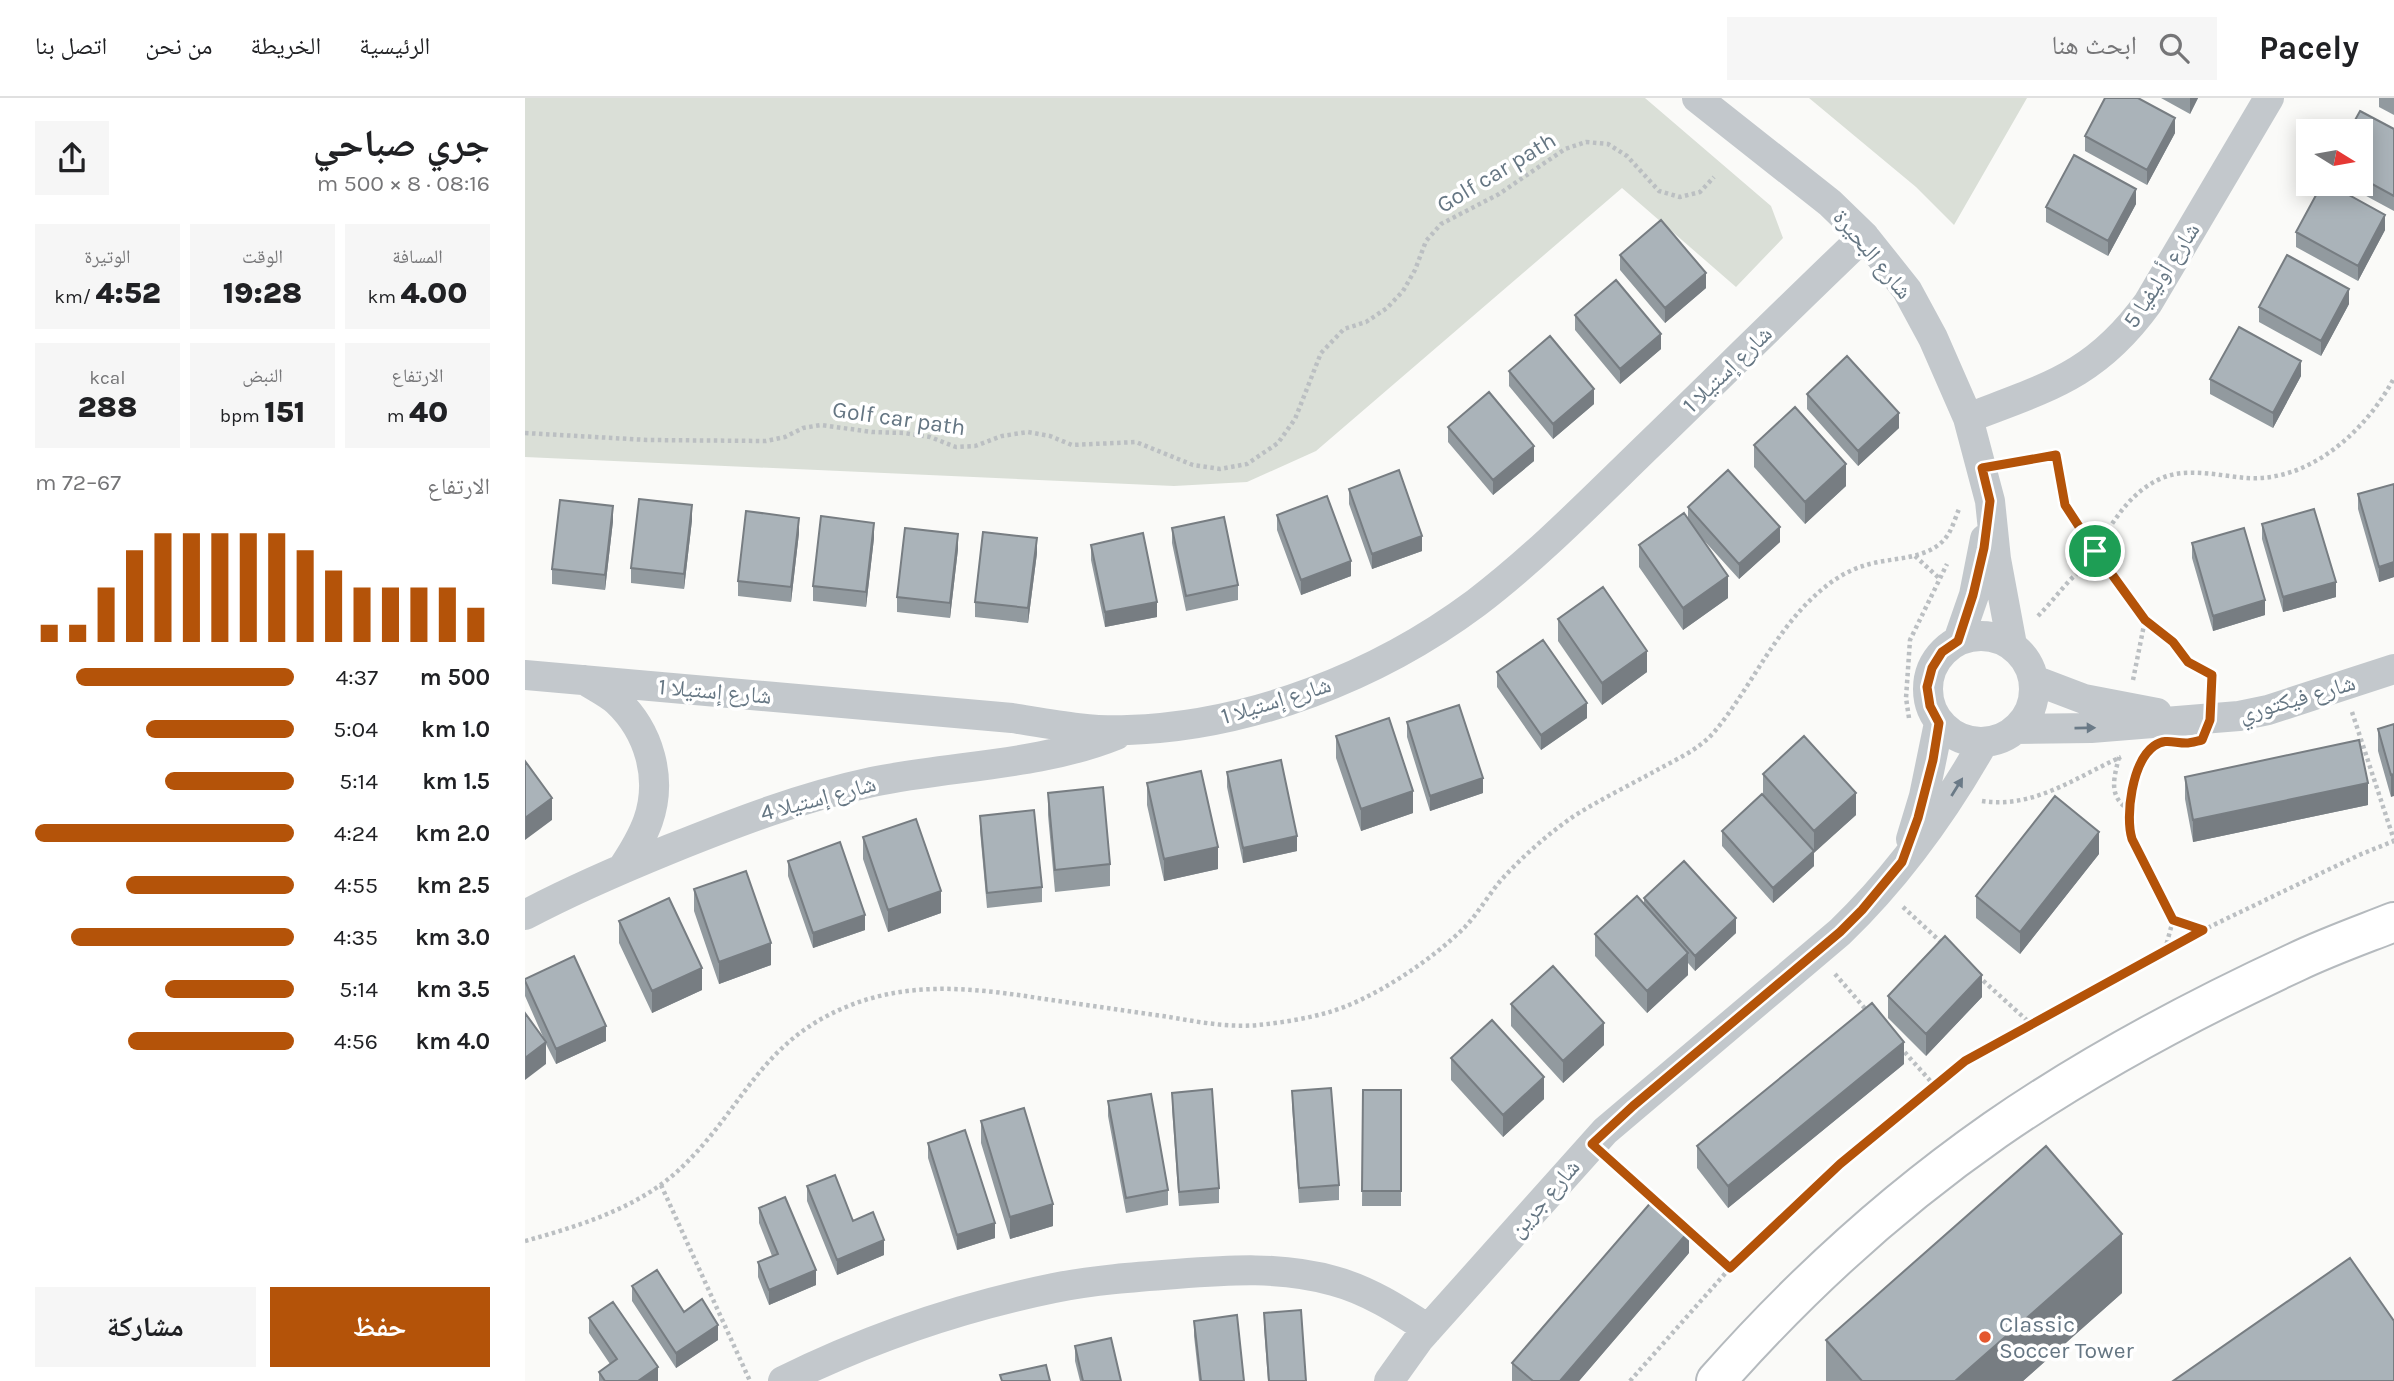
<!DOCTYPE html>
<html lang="ar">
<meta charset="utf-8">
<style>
:root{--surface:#fff;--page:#f6f6f6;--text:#202124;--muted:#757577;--line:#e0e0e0;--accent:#b45309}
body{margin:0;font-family:Karla,"Noto Naskh Arabic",sans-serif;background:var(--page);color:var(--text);direction:rtl;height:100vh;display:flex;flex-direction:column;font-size:26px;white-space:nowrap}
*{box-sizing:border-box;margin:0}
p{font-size:23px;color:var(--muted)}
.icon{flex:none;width:38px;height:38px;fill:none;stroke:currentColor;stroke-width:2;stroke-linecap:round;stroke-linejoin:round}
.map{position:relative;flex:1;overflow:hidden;direction:ltr}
.side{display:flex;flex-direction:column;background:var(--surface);width:525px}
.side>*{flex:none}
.needle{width:46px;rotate:101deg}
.fabs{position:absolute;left:1771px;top:21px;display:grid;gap:14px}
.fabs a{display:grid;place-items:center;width:77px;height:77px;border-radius:0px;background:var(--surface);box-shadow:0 4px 18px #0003;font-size:35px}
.pin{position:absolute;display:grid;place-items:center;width:60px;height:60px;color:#fff;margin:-30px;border:4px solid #fff;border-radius:50%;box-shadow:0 2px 7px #0007}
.round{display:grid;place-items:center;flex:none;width:74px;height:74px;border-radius:0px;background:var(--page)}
.overview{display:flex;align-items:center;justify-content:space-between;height:119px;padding:0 35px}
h1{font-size:38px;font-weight:800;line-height:52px}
.figures{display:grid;grid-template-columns:repeat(3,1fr);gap:10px;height:119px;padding:7px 35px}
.figures div{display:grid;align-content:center;border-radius:0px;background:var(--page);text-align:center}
.figures b{font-size:30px;font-weight:800}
.figures small{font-size:19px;font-weight:400}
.figures p{font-size:19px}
.chart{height:196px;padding:14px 35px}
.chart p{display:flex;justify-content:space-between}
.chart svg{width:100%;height:126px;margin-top:7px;stroke:var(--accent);stroke-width:6}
.cta{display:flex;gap:14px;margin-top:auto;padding:14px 35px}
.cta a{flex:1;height:80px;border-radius:0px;background:var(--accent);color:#fff;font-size:28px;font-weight:800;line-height:80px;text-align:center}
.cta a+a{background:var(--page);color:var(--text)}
ul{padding:0 35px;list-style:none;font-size:23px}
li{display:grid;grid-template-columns:112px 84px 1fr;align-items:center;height:52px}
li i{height:18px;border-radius:9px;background:var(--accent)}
header{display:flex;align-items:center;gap:42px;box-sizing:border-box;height:98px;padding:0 35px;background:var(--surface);border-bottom:2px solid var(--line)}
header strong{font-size:33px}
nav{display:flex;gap:38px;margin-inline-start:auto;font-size:24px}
.search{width:490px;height:63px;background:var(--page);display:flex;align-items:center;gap:18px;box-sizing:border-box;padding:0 24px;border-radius:0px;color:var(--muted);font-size:26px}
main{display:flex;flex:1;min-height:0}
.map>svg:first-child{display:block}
</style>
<header>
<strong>Pacely</strong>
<div class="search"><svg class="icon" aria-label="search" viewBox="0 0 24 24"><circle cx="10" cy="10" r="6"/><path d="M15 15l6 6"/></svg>ابحث هنا</div>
<nav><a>الرئيسية</a><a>الخريطة</a><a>من نحن</a><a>اتصل بنا</a></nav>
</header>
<main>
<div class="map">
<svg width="1869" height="1283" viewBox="0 0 1869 1283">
<rect width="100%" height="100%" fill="#fafaf8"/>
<path fill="#dadfd7" d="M0,0H1120L1246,108L1258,140L1211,189L1097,90L791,353L722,384L649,388L0,359Z
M1284,0H1502L1429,127L1391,89Z"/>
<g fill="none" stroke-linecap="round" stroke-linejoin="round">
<g stroke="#b5babe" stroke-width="42">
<path id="major" d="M1191,1283C1274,1189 1367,1104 1470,1032C1564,967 1667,912 1771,864C1802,849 1836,837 1869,824"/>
</g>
<path stroke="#bbbfc2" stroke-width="4.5" stroke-dasharray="3.5 3.5" stroke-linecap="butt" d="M0,335L122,342L241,343L260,339L278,330L296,327L347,334L379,335L405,339L431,349L450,348L477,338L503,334L525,338L547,347L611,344L668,367L695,371L722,366L753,345L770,321L796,255L819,231L841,224L862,210L878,193L890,172L901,143L916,126L974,96L1040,51L1061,44L1083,46L1102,58L1134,93L1155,99L1175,94L1189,79
M1484,365L1531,357L1540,407L1570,453L1620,522L1648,544L1663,564L1687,577L1686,592
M1390,458L1415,481
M1513,518C1524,507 1534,494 1545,482C1550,477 1556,473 1560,468C1583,435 1598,397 1637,380C1663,369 1695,378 1722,380C1785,384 1841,333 1869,280
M1608,582L1620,522
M1827,614L1869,742
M1384,620L1381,600L1385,542L1422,466
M1623,656C1607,680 1598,713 1607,741L1648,822L1678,832L1834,757L1869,743
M1594,659C1589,680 1583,698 1603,711
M1457,703C1509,711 1551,679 1596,659
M1378,809L1418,846
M1648,822L1640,852L1678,832
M1310,876L1343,914
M1453,878L1506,926
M1375,949L1409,987
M1089,1066L1205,1170
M136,1087L225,1283
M0,1143C54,1128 114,1110 156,1070C218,1011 234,945 321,909C388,881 456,891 526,902C563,907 600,913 638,918C669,923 701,930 733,927C755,925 779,921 801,915C846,903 907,862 940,829C954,814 964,796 977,781C998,758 1023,736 1049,718C1076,701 1105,687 1132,672C1152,661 1175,651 1190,633C1228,587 1252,527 1300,489C1311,480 1325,472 1338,468C1366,458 1407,464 1424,435C1428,428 1431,418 1434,411
M1105,1283L1205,1170L1315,1066L1414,983L1440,963L1478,941L1640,852"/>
<path stroke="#c3c8cc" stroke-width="30" d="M1172,0L1305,105L1339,138L1382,192L1408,240L1443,320L1465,403L1471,461L1487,547
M1443,320C1523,289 1570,278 1623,205L1744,0
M1403 591a53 53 0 1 1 106 0a53 53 0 1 1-106 0Z
M1433,543L1449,497L1460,441
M0,577L487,620C525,626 565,634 603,632C726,628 853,578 951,505C1014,457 1070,399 1127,344C1197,276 1268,206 1339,138
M60,582C70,589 83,595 92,603C124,633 138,680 123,723C117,740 107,756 97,771
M1509,582L1559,601L1632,615
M1491,631L1566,630L1714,618L1743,612L1869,571
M1386,741L1399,698L1414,625
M0,817C47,792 96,771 145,751C212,724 277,699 347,684C428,667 514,668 591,637
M258,1283C343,1241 436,1209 529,1190C569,1182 610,1179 651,1176C704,1172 757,1168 809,1183C843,1192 874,1212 903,1231
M864,1283L894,1241L1080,1033L1315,834C1372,779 1419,714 1458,645"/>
<use href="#major" stroke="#fff" stroke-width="38"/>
</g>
<path fill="#929a9f" d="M1636,0H1673L1665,16Z
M1854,0H1869V17L1854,9Z
M1869,31V113L1819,86H1836V33Z
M1650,35L1622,87L1560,53V38Z
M1611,106L1583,158L1521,124V109Z
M1860,132L1833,183L1771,149V134Z
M1095,157L1181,190L1140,225L1095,172Z
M1824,206L1796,258L1734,224V209Z
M1050,217L1136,251L1095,286L1050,232Z
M984,273L1069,306L1028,341L984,288Z
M1776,278L1748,330L1685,296V281Z
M1282,296L1374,330L1333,368L1282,311Z
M923,329L1009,363L968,397L923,344Z
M1229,347L1321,388L1280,426L1229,369Z
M1869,386V479L1854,484L1833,411V396Z
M824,391L897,453L847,471L824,406Z
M1163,409L1255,444L1214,481L1174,437L1203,500L1158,532L1114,469V447L1163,420Z
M752,417L826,478L776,497L752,432Z
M167,422L159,491L106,485V470Z
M88,423L80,492L27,486V471Z
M1737,426L1811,499L1758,514L1737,441Z
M647,430L713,487V502L661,513L647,445Z
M274,435L266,504L213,498V483Z
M349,440L341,509L288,503V488Z
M1667,445L1740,517L1688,533L1667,460Z
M566,447L632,519L580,529L566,462Z
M433,451L425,520L372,514V499Z
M512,455L503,525L450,519V504Z
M1033,521L1122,574L1077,607L1033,543Z
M972,574L1062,620L1016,652L972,589Z
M882,624L958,695L905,713L882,639Z
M1869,626L1866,699L1853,653V631Z
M811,638L888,715L836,733L811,660Z
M702,674L772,753L718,765L702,689Z
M1238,676L1331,717L1289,754V768L1248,805L1197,748V733L1238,696Z
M1660,679L1843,707L1668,744L1660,701Z
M622,685L693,771L639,783L622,707Z
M523,695L585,766V788L530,794L523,717Z
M455,718L517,789V804L462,810L455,733Z
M338,739L416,815L363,834L338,761Z
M1574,756L1495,856L1451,820V798Z
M263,763L340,832L288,850L263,778Z
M169,791L246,867L194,886L169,813Z
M1119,800L1211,835L1170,873L1163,865V877L1122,915L1070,858V836L1119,806Z
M94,823L177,892L127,915L94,845Z
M0,881L81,943L31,966L21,946V966L19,941L0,898Z
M1363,898L1457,899L1401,958L1363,920Z
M986,906L1079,947L1038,985L986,928Z
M926,960L1019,1001L978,1039L926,982Z
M1379,966L1203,1110L1172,1070V1048Z
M838,992H876V1108H837Z
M767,993L814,1087V1102L774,1105L767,1008Z
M647,995L694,1090V1105L654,1108L647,1010Z
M583,1003L643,1092V1107L601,1115L583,1018Z
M456,1023L528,1128L485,1141L456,1045Z
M403,1045L470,1140L432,1152L403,1060Z
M282,1088L359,1157L312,1177L282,1103Z
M234,1110L291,1187L244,1207L233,1179V1164L247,1158L234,1125Z
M1164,1155L1054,1283H987V1265Z
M107,1188L159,1214L193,1242L151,1270L107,1203Z
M1597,1195L1498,1283H1301V1242Z
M739,1215L781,1283H743L739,1230Z
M64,1220L133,1283H74V1274L85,1266L64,1235Z
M669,1223L719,1283H674L669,1238Z
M550,1248L596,1283H555L550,1263Z"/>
<path fill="#777d82" d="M1665,0H1673L1665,16Z
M1650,20V35L1622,87V72Z
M1611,91V106L1583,158V143Z
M1860,117V132L1833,183V168Z
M1181,175V190L1140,225V210Z
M1824,191V206L1796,258V243Z
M1136,236V251L1095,286V271Z
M1776,263V278L1748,330V315Z
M1069,291V306L1028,341V326Z
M1374,315V330L1333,368V353Z
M1009,348V363L968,397V382Z
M1321,366V388L1280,426V404Z
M167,407V422L159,491V476Z
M88,408V423L80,492V477Z
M274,420V435L266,504V489Z
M349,425V440L341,509V494Z
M1255,429V444L1214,481V466Z
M433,436V451L425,520V505Z
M897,438V453L847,471V456Z
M512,440V455L503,525V510Z
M826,463V478L776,497V482Z
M1869,464V479L1854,484V469Z
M1203,478V500L1158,532V510Z
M1811,484V499L1758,514V499Z
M1740,502V517L1688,533V518Z
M632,504V519L580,529V514Z
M1122,553V574L1077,607V585Z
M1062,605V620L1016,652V637Z
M1869,676V698L1866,699V677Z
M958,680V695L905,713V698Z
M1843,685V707L1668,744V722Z
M888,693V715L836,733V711Z
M1331,695V717L1289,755V733Z
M27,700V722L0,742V720Z
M1574,734V756L1495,856V834Z
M772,738V753L718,765V750Z
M693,749V771L639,783V761Z
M1289,753V768L1248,805V790Z
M416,793V815L363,834V812Z
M340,817V832L288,850V835Z
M1211,820V835L1170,873V858Z
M246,845V867L194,886V864Z
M1163,855V877L1122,915V893Z
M177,870V892L127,915V893Z
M1457,877V899L1401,958V936Z
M1079,925V947L1038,985V963Z
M81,928V943L31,966V951Z
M21,944V966L0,982V960Z
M1379,944V966L1203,1110V1088Z
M1019,979V1001L978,1039V1017Z
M528,1106V1128L485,1141V1119Z
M470,1125V1140L432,1152V1137Z
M1164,1133V1155L1054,1283H1035Z
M1597,1136V1195L1498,1283H1430Z
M359,1142V1157L312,1177V1162Z
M291,1172V1187L244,1207V1192Z
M193,1227V1242L151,1270V1255Z
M133,1269V1283H113Z"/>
<path fill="#aab3b9" stroke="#777d82" stroke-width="2" d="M1580,0H1613L1650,20L1622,72L1560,38Z
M1835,13L1869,31V98L1836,80V33H1824Z
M1549,57L1611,91L1583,143L1521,109Z
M1797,86H1804L1860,117L1833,168L1771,134Z
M1136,122L1181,175L1140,210L1095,157Z
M1762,157L1824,191L1796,243L1734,209Z
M1091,182L1136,236L1095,271L1050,217Z
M1714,229L1776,263L1748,315L1685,281Z
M1025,238L1069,291L1028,326L984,273Z
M1322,258L1374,315L1333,353L1282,296Z
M964,294L1009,348L968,382L923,329Z
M1270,309L1321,366L1280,404L1229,347Z
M874,372L897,438L847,456L824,391Z
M1203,372L1255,429L1214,466L1163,409Z
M1869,386V464L1854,469L1833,396Z
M802,398L826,463L776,482L752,417Z
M114,401L167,407L159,476L106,470Z
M35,402L88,408L80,477L27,471Z
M1789,411L1811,484L1758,499L1737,426Z
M221,413L274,420L266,489L213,483Z
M1159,415L1203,478L1158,510L1114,447Z
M296,418L349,425L341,494L288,488Z
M699,419L713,487L661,498L647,430Z
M380,430L433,436L425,505L372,499Z
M1719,430L1740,502L1688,518L1667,445Z
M458,434L512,440L503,510L450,504Z
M618,435L632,504L580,514L566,447Z
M1078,489L1122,553L1077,585L1033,521Z
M1018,542L1062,605L1016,637L972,574Z
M934,607L958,680L905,698L882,624Z
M864,620L888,693L836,711L811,638Z
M1869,626V676L1866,677L1853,631Z
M1279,638L1331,695L1289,733L1238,676Z
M1834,642L1843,685L1668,722L1660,679Z
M756,662L772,738L718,750L702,674Z
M0,663L27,700L0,720Z
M676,673L693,749L639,761L622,685Z
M578,689L585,766L530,772L523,695Z
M1237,696L1289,753L1248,790L1197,733Z
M1530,698L1574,734L1495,834L1451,798Z
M509,712L517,789L462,795L455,718Z
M391,721L416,793L363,812L338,739Z
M315,744L340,817L288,835L263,763Z
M1159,763L1211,820L1170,858L1119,800Z
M221,773L246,845L194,864L169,791Z
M1112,798L1163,855L1122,893L1070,836Z
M144,800L177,870L127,893L94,823Z
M1420,838L1457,877L1401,936L1363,898Z
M49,858L81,928L31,951L0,883V881Z
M1028,868L1079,925L1038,963L986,906Z
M1347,905L1379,944L1203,1088L1172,1048Z
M0,915L21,944L0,960Z
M967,922L1019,979L978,1017L926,960Z
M806,990L814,1087L774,1090L767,993Z
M687,991L694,1090L654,1094L647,995Z
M838,992H876V1093H837Z
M626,996L643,1092L601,1100L583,1003Z
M499,1010L528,1106L485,1119L456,1023Z
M440,1032L470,1125L432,1137L403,1045Z
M1521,1048L1597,1136L1430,1283H1337L1301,1242Z
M310,1077L328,1123L348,1114L359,1142L312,1162L282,1088Z
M260,1099L291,1172L244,1192L233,1164L253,1156L234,1110Z
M1128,1102L1164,1133L1035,1283H1008L987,1265Z
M1825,1160L1869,1223V1283H1648Z
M132,1172L159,1214L177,1201L193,1227L151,1255L107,1188Z
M88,1204L133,1269L113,1283H80L74,1274L92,1261L64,1220Z
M776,1212L781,1283H744L739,1215Z
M712,1217L719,1283H676L669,1223Z
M586,1240L596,1283H558L550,1248Z
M521,1267L525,1283H477L475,1277Z"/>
<defs><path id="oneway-solid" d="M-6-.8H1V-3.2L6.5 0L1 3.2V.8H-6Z" transform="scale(1.75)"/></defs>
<g fill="#6a7a87">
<use href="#oneway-solid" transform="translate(1560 630) rotate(-1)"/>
<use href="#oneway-solid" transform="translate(1432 689) rotate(-58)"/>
</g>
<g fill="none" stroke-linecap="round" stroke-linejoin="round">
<g stroke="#fff" stroke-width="14">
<path id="route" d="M1531,357L1540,407L1570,453L1620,522L1648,544L1663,564L1687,577L1685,622L1677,642C1672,643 1666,645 1661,645C1649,645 1640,640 1629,648C1607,664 1600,718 1607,741L1648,822L1678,832L1440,963L1315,1066L1205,1170L1067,1046L1108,1008L1315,834L1337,812L1377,764L1393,720L1408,662L1414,625L1405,608L1402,589L1407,570L1417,554L1433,543L1448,497L1459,450L1465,403L1457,370Z"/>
</g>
<use href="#route" stroke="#b45309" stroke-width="9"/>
</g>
<circle fill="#e4572e" stroke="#fff" stroke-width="2.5" cx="1460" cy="1239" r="7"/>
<g text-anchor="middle" stroke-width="7" stroke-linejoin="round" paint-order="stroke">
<g font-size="23" fill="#657683" stroke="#fff">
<text transform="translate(971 74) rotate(-31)" y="8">Golf car path</text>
<text transform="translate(1348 156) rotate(50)" y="8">شارع البحيرة</text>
<text transform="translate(1636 177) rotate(-57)" y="8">شارع أوليفيا 5</text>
<text transform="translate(1202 271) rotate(-44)" y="8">شارع إستيلا 1</text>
<text transform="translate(374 320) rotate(8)" y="8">Golf car path</text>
<text transform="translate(190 593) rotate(5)" y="8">شارع إستيلا 1</text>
<text transform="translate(1772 600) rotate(-16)" y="8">شارع فيكتوري</text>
<text transform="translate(751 602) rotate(-17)" y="8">شارع إستيلا 1</text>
<text transform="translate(293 700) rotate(-15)" y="8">شارع إستيلا 4</text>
<text transform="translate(1019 1100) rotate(-49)" y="8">شارع جرين</text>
</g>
<g font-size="23" fill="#657683" stroke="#fff" text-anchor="start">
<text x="1474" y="1234">Classic<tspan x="1474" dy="26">Soccer Tower</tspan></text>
</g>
</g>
</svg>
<div class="fabs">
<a><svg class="needle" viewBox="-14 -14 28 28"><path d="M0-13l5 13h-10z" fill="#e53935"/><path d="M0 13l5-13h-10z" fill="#757577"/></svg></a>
</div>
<div class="pin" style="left:1570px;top:453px;background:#1e9e55"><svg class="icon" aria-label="arrive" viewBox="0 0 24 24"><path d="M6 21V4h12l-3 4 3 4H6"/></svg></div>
</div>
<section class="side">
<div class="overview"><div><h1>جري صباحي</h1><p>08:16 · 8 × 500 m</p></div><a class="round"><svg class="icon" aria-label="share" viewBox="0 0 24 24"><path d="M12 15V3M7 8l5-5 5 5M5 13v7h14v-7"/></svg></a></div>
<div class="figures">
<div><p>المسافة</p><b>4.00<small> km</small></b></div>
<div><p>الوقت</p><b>19:28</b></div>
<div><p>الوتيرة</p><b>4:52<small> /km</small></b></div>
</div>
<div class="figures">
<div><p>الارتفاع</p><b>40<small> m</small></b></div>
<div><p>النبض</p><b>151<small> bpm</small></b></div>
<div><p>kcal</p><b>288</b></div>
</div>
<div class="chart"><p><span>الارتفاع</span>67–72 m</p>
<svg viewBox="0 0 160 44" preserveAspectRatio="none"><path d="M5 44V38M15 44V38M25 44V25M35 44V12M45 44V6M55 44V6M65 44V6M75 44V6M85 44V6M95 44V12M105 44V19M115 44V25M125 44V25M135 44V25M145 44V25M155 44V32"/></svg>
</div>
<ul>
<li><b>500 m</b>4:37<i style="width:84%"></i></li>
<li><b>1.0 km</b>5:04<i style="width:57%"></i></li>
<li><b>1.5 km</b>5:14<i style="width:50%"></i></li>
<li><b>2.0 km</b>4:24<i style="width:100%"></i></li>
<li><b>2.5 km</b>4:55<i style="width:65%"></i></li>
<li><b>3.0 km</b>4:35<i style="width:86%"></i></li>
<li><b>3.5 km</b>5:14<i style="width:50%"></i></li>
<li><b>4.0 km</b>4:56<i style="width:64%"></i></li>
</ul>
<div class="cta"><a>حفظ</a><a>مشاركة</a></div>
</section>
</main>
